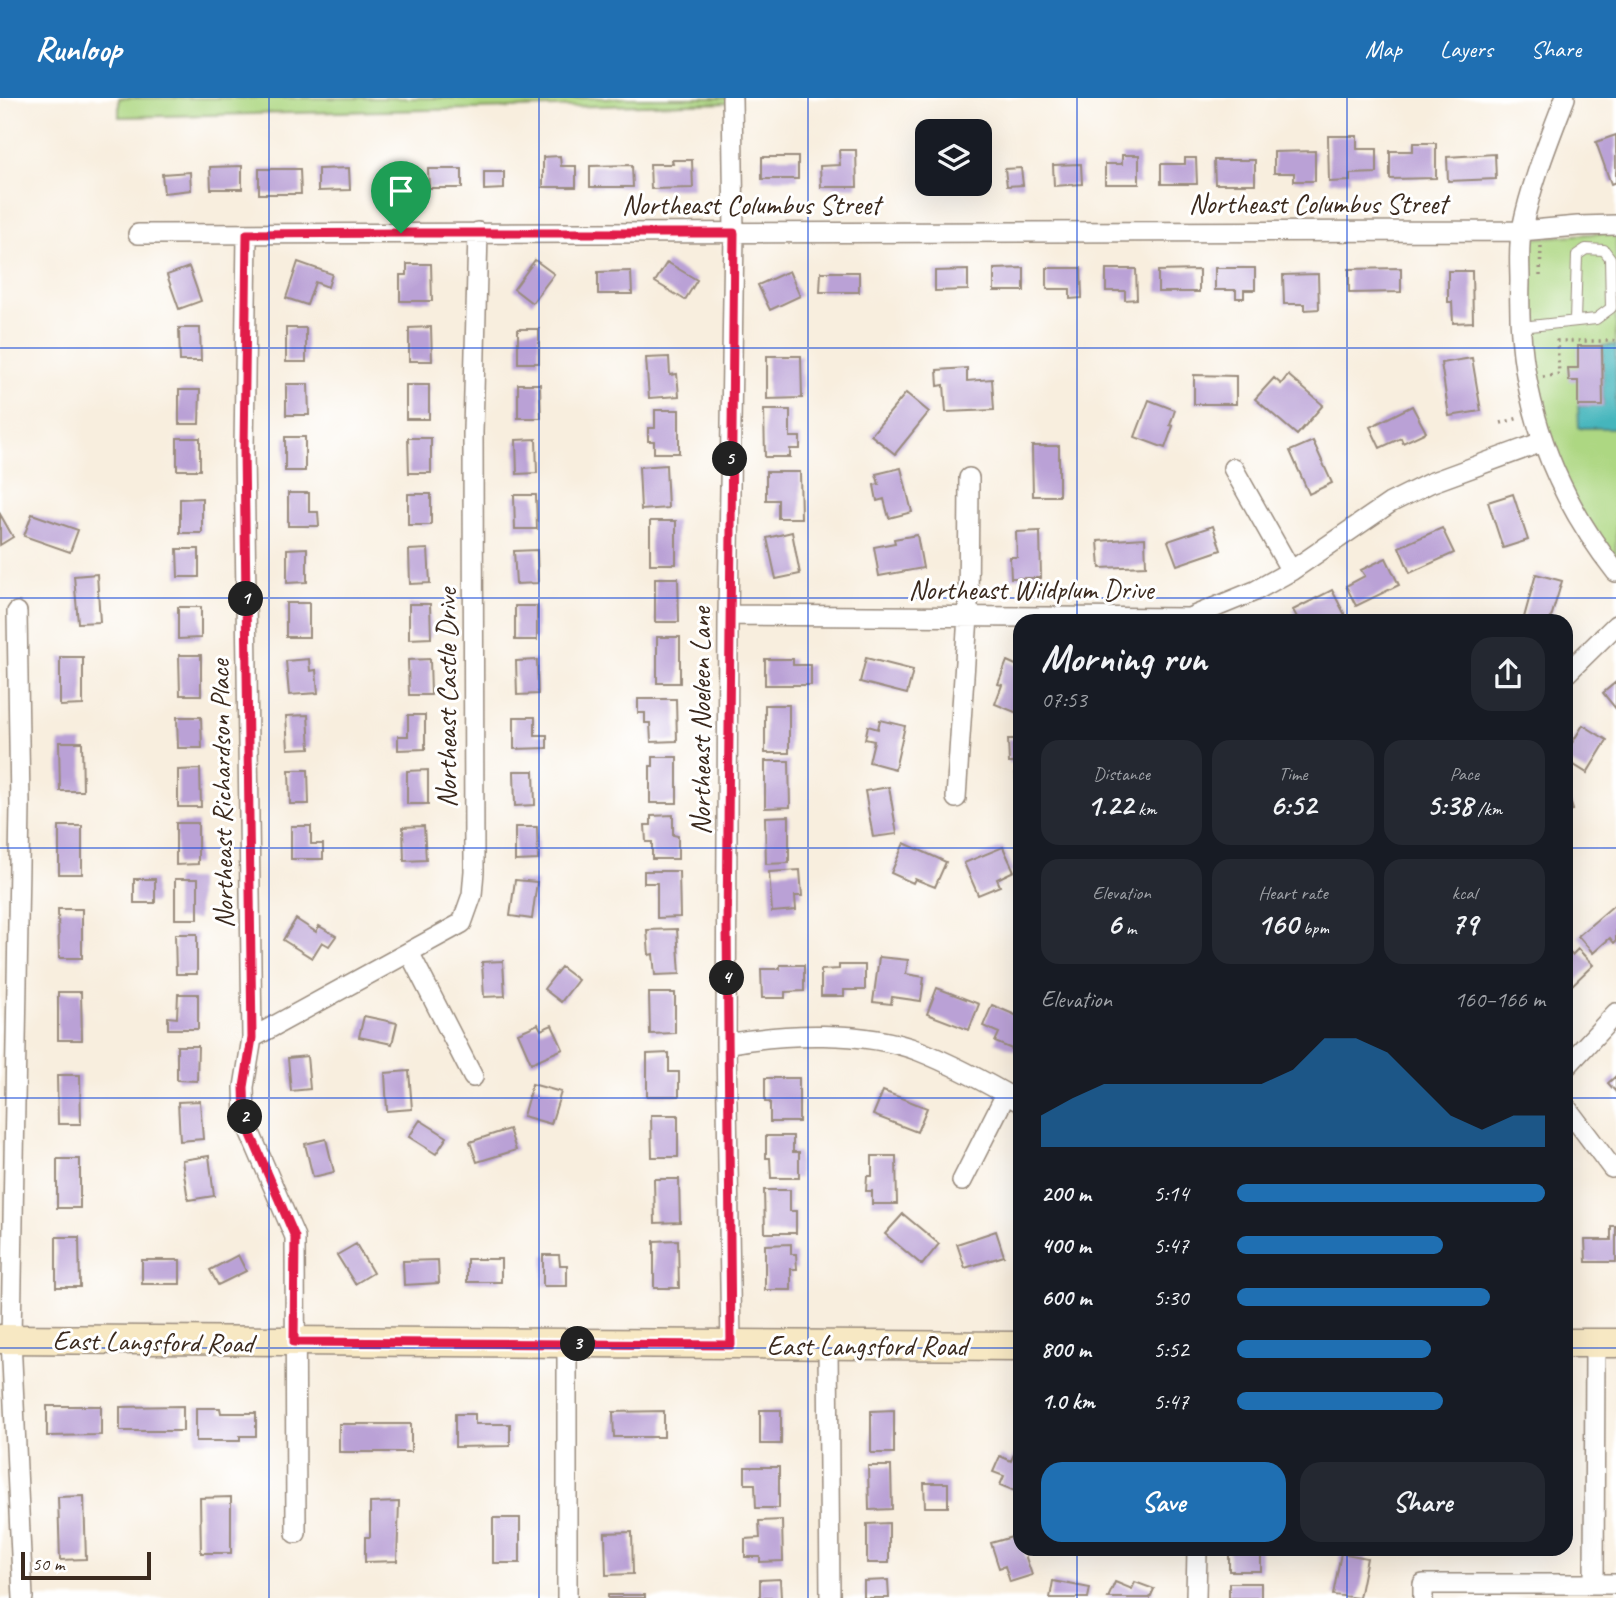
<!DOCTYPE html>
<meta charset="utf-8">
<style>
:root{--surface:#171b24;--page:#242831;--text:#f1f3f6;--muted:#9ea1a6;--accent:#1f6fb2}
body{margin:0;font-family:Caveat,sans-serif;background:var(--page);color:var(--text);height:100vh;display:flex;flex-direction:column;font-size:26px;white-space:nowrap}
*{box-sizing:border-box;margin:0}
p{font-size:23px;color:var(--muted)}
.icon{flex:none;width:38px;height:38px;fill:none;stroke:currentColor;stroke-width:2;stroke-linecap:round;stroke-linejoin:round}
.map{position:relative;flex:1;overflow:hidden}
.sheet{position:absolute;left:1013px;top:516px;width:560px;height:942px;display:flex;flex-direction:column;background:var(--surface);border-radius:21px;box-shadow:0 7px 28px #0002}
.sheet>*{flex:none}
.fabs{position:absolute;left:915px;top:21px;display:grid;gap:14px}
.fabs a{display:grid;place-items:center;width:77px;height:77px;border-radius:14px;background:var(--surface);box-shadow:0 7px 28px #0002;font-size:35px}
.scale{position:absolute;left:21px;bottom:18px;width:130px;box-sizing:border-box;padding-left:7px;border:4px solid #3b2a1e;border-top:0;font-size:19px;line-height:24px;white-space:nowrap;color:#3b2a1e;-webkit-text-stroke:5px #fff;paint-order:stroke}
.pin{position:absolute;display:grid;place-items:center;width:60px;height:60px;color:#fff;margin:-72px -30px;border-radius:50% 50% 50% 0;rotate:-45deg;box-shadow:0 0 7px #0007}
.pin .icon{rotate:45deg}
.km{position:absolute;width:35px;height:35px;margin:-18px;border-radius:50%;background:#222;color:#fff;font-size:19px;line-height:35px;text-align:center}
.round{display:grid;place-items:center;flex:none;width:74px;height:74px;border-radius:21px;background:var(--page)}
.headline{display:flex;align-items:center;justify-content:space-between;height:119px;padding:0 28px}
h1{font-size:38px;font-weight:700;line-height:52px}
.metrics{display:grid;grid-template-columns:repeat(3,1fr);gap:10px;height:119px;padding:7px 28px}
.metrics div{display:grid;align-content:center;border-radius:18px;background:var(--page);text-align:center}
.metrics b{font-size:30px;font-weight:700}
.metrics small{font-size:19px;font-weight:400}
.metrics p{font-size:19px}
.chart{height:196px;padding:14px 28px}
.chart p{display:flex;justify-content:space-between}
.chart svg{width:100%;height:126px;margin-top:7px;fill:var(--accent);opacity:.7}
.action{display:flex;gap:14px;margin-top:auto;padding:14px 28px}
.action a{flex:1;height:80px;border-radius:21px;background:var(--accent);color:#fff;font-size:28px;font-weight:700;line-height:80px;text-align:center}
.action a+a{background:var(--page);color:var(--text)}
ul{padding:0 28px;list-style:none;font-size:23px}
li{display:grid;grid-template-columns:112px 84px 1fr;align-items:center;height:52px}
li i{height:18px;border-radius:9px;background:var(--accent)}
header{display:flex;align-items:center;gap:42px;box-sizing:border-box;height:98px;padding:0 35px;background:var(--accent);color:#fff}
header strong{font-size:33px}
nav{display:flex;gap:38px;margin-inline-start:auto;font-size:24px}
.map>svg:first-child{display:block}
</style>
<header>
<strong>Runloop</strong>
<nav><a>Map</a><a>Layers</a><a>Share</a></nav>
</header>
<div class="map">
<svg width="1616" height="1500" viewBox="0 0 1616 1500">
<rect width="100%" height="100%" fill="#fff"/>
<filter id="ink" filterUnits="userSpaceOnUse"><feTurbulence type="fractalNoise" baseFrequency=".0143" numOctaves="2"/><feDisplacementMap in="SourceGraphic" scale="14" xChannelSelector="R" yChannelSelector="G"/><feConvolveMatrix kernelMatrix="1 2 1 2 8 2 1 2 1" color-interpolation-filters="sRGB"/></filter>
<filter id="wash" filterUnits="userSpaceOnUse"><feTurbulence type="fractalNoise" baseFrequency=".00686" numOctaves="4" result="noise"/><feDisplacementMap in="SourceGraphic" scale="28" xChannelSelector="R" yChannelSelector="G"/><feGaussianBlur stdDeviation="1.57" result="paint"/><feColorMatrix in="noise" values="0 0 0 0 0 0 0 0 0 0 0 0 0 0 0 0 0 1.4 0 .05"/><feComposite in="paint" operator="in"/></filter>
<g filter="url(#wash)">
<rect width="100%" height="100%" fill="#f8eede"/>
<path fill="#add782" stroke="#748050" stroke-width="2" d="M119,0H732V5L119,19Z
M1616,134V464L1582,419L1553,356L1535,293L1526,157L1533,140Z"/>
<path fill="#45b5bc" stroke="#40706d" stroke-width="2" d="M1616,247V330H1579L1578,308L1603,307L1602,248Z"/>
<g id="blocks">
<path fill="#baa1d6" d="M1616,37V84L1611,86L1596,44Z
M1328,38H1357V51H1377V75L1350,76V83L1329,84Z
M1413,45H1436V80L1390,81V53H1413Z
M839,52H856L857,89H821L820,68L840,67Z
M1315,53V83H1294V75H1274V54Z
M1495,56L1496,81L1448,83L1447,59Z
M1122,57H1139V86H1105V66H1122Z
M560,58L561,68H576V89H543V59Z
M762,59H798V81H762Z
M1185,60H1196L1197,86H1161V66H1185Z
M672,62H692L693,90L651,91L650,66H673Z
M1214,62H1255V86H1215Z
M1081,66L1082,86L1054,88L1053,67Z
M632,67L633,89H590V68Z
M242,68V91H211L210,69Z
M349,70L350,92L318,93V71Z
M1021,70L1023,87L1007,88L1005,71Z
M259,71H300L301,96H259Z
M428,71H462V90H429Z
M190,74L191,92L164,95L162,76Z
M484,74H504V91L484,92Z
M935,86H959V88L935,89Z
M535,162L554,176L532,205L514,191Z
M298,164L332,176L328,189L315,184L307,207L286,200Z
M667,164L697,182L685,202L655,184Z
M407,166H431L432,203H400V177H407Z
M189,169L201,203L179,211L167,177Z
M1024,170V193H994V171Z
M1047,170H1081L1082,200L1070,201V191H1047Z
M1215,170H1255V192H1244V200H1236V192H1215Z
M1401,170V194L1349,195V171Z
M1106,171H1136L1137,201L1125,202V193H1106Z
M968,172V192L935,193V173Z
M1199,172V194H1158V173Z
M631,173L632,196H598V174Z
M789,173L800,198L770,212L758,187Z
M1448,173H1472L1473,224L1453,225L1452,204H1448Z
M821,174H859V194H820Z
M1318,176L1319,211L1305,212V206H1284L1283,177Z
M431,229L432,263H409V230Z
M179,230H200L201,263H180Z
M286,230H306V264H286Z
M518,231H539V265H518Z
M1578,248H1602L1603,308H1578V283H1569L1568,270H1578Z
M767,258H801L802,300L767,301Z
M669,259L670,277L677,276L679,298L649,300L646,260Z
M1472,260L1481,313L1449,318L1441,265Z
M967,270V283L992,281L994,312L946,314L944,287L938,288L937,272Z
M1194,277L1236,278V306H1194Z
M1288,277L1323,307L1297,337L1255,301L1274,280L1281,286Z
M286,286H308L309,317H286Z
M518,286H540L541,320H518Z
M406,287H429V321H406Z
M179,292H200L199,326H179Z
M906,295L929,314L895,356L871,337Z
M1149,302L1175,312L1170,327L1173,328L1165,350L1135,339Z
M1412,308L1426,334L1403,345L1401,340L1380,350L1370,329Z
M655,312H679V355H654V343H648V330H655Z
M764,312H790V339H800V351H790V359H765Z
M285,339H305V373H285Z
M177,340H200V372H177Z
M408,340H431V375H409Z
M536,341L537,375L517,376L516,342Z
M1313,343L1332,385L1309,396L1290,353Z
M1032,348H1059V398H1033Z
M666,367L668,410L641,412L639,369Z
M901,370L912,414L889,420L884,401L877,403L874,387L879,386L876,376Z
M766,374H800L801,420H778V402H766Z
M288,395H309V414H318L319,428H288Z
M408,396H431V427H408Z
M1513,396L1528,442L1503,450L1488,404Z
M514,397H536L537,431H515Z
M202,400V435H180V401Z
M0,416L13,439L0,447Z
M32,416L78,432L70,454L24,438Z
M650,423H676V466H650Z
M1213,428L1221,452L1177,467L1168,443Z
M1442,430L1454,455L1410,475L1399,449Z
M1040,433L1041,480H1011L1010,459H1017L1016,434Z
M792,434L800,476L776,481L767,440Z
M917,437L923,470L879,478L874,449L895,445L894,441Z
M1145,440L1146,468L1100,470L1098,443Z
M307,450V484L287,485V451Z
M177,451H199V479H178Z
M428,451L430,485L410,486L409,452Z
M537,452L538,485L516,486L514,453Z
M1386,460L1399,487L1356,508L1346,488L1365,478L1361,472Z
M97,476L100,524L78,525L74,478Z
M1536,476L1562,483L1550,523H1523Z
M655,480H678L679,524H655Z
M1332,492L1345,517L1335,522L1336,523H1299L1293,512Z
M286,505H309V539H286Z
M409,506H430L431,540L409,541Z
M515,508H537V542H515Z
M178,509H201V540L178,541Z
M657,539H680V585H657Z
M179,557H201V597H180Z
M60,559H83V607L60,608Z
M866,560L913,572L907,596L860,584Z
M309,561L310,573L316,572L318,595L289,597L286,563Z
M430,561L431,597H409L408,562Z
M765,561H793V567H811V587H765Z
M537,562L538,596L517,597L516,563Z
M1007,563L1020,569V616L995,606L1002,587L998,586Z
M1616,584V611L1603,595Z
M638,601H676L677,643L651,644L650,625H645V615H638Z
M765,607H789V655H765Z
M308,617L310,650L288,651L286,618Z
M408,617H425V651L398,652V638H408Z
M177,619H201L202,650H178Z
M514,619H535V637H547V650L514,651Z
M880,622L905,628L895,671L869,664L874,643L865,641L868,628L878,631Z
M1583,627L1607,642L1587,675L1566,662V655Z
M1008,641H1020V685H1016L1015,665H1009Z
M59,644H82L83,693H60Z
M653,659H677V705H650V668H653Z
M765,663H789L790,709L765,710Z
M200,671L201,709H178V672Z
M289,672H308L309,706H290Z
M428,672V706H407V673Z
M514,673H534L535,707L515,708Z
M889,689L897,736L873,739L865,693Z
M1566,689L1573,712L1566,714Z
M673,717V737L678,738V761H652V744H646L645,727H651V718Z
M789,718V765L766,766L765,719Z
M176,725H198V766L176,767Z
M59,728H82V776H59Z
M291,728H311V746H323V761H291Z
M424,728L426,762L404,763L403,729Z
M515,729H537L538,762L515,763Z
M904,745L946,764L935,789L915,781L913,785L891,775Z
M1003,749L1014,773L997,781L1000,788L978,797L964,765Z
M800,772L802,798H795L796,812L772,814L769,774Z
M644,773H679L680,819L657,820V785H644Z
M134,781H155V805H134Z
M175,781H198V821H175Z
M515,782L537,784L532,821L510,818Z
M1614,807L1616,809V843L1614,845L1610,840L1593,855L1578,838Z
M58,811H82V860H59Z
M296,821L316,834L319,828L336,838L329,848L322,844L312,860L283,842Z
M677,831L680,876L655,877L653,856L649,857L647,832Z
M175,836H197V876H176Z
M1566,851L1572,857L1578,851L1593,867L1566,893Z
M879,859L908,862L906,876L924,879L921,903L892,899L891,906L873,904Z
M503,863L505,898L484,899L482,864Z
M780,867H804V893L785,894V900H762L761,871H780Z
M839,867H865V892H844V898H821V872L839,871Z
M561,869L578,882L561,904L544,891Z
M937,890L979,906L969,932L927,916Z
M58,894H81L82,942H58Z
M649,895H675V935L650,936Z
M178,896H198V931H168V919L177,920Z
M992,907L1020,919L1019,954L995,944L999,935L983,928Z
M364,918L397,925L392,946L359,939Z
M538,926L541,932L552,927L563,951L531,965L518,935Z
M177,948H198L197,983L177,982Z
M669,955V974H679V998H647V956Z
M307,958L310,991L291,993L288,960Z
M409,973L412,1011L387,1013L385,975Z
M57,977H80L81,1026H58Z
M1616,978V994L1608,985Z
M765,980H799V1024H770V1004H765Z
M532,986L561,994L551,1026L523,1018Z
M883,993L927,1010L917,1034L873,1017Z
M200,1003L203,1041L180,1043L178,1004Z
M651,1017H678V1059H652Z
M420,1022L447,1039L436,1056L409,1039Z
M509,1031L516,1052L477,1064L470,1044Z
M766,1038H793V1054H799V1080H771L770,1060H766Z
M326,1041L334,1074L313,1079L305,1046Z
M209,1058L214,1098L188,1102L182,1062Z
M872,1058H896L897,1106H872V1093H866L867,1078H872Z
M57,1061H80V1110H57Z
M654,1081H679L680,1124L655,1125Z
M764,1092H790V1113H796V1135H765Z
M903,1116L939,1146L922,1167L885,1136Z
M1611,1128H1616V1164H1586L1585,1142H1611Z
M996,1133L1004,1158L965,1170L957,1146Z
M56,1139H79L80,1189H56Z
M678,1142L679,1190H654V1143Z
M356,1146L373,1175L355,1186L337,1157Z
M791,1146V1156H796L797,1171H791V1192H765V1147Z
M238,1157L246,1173L218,1187L210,1172Z
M543,1157H559L560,1167H567V1188H543Z
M467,1161H501V1184H467Z
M142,1162H180V1186H142Z
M438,1162L439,1185L404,1187L403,1163Z
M47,1308H101V1337L47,1338Z
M183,1308V1333H120V1309Z
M196,1310H220L221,1315H256V1338H240V1343H196Z
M760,1312H781V1346H760Z
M894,1312V1355H871V1313Z
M664,1313V1339H614L613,1314Z
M455,1316H475V1326H510V1348L455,1349Z
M339,1326H411V1354H339Z
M1014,1356L1020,1359V1395L1000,1387L1004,1378L993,1374L1000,1358L1011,1363Z
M868,1368H891L892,1411L869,1412Z
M745,1369H779V1410H756L755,1386H745Z
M924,1385H948V1409H925Z
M84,1398L86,1461L60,1462L58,1399Z
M231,1399V1455H201L200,1400Z
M399,1404L397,1463L365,1464V1439H370V1405Z
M493,1420H520V1465H493Z
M782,1422L783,1463L760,1464V1459H745V1441L760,1440L759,1423Z
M889,1425V1465H867V1426Z
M632,1434L633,1476L606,1477L605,1435Z
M1019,1437L1020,1451H1023L1032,1477L1010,1484L1005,1468L999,1470L991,1445Z
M1229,1451H1261V1473H1229Z
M1341,1455L1367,1460L1359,1500L1333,1497Z
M780,1481L781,1500H760V1482Z
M888,1482L889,1500H864V1483Z
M1053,1483L1090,1490L1088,1500H1050Z
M1115,1484L1132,1491L1135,1484L1154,1491L1150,1500H1108Z
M1229,1485H1261V1500H1229Z
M608,1497H645V1500H608Z"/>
</g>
</g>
<g filter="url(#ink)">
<use href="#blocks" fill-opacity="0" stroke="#9a8c7e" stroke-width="2"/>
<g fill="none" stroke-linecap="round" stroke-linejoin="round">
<g stroke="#9a8c7e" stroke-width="12">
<path id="lane" d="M1521,229L1596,221L1611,210L1610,160L1604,152L1586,151L1577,157L1575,223"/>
</g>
<g stroke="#9a8c7e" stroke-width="22">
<path id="street" d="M1565,0C1549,42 1531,86 1522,131C1518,147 1520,167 1520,184C1516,292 1549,389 1616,474
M138,136L1521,133L1578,128L1616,127
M247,136L244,352L252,940L244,989L245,1023L295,1139L296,1435
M1233,370L1291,473
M17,514L20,707L11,1241L23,1500
M728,517L1189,520L1255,493L1291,473L1390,405L1430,385L1542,344
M1566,576L1616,527
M956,700L968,518L969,380
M409,854L473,979
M252,940L462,825L472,797L474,773L473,334L478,134
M726,946C783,935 864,932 919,953C952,966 989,986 1020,1004
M1566,969L1616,915
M1566,1009L1612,1070
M962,1083L1006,996
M567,1246V1500
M731,1247L726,946L728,517L734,135L732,0
M828,1247L830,1500
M1594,1486L1595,1245
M1196,1500L1197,1451
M1423,1500V1486H1616"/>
</g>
<g stroke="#9a8c7e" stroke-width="31">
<path id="secondary" d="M0,1241L1020,1248
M1566,1245H1616"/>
</g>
<path stroke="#9a8c7e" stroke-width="3.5" stroke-dasharray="2 5" stroke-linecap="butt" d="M1540,178L1541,148
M1543,279L1559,276L1557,243H1616
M1501,325L1519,320"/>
<use href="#lane" stroke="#fff" stroke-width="10"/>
<use href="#street" stroke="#fff" stroke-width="19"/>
<use href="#secondary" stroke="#f7e8c3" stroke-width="28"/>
</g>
</g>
<g fill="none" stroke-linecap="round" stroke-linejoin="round" filter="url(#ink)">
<g stroke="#fff" stroke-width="14">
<path id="route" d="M401,135H734L727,828L731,1247L294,1244L295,1139L245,1023L244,989L252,940L244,352L247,136Z"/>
</g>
<use href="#route" stroke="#e11d48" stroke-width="9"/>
</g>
<path fill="none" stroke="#1d4ed8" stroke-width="2" stroke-opacity="0.55" d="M269,0V1500M539,0V1500M808,0V1500M1077,0V523M1347,0V523M0,250H1616M0,500H1616M0,750H1020M1566,750H1616M0,1000H1020M1566,1000H1616M0,1250H1020M1566,1250H1616M1077,1451V1500M1347,1451V1500"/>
<g text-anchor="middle" stroke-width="6" stroke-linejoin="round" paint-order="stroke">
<g font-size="28" fill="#3b2a1e" stroke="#fff">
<text x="1318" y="115">Northeast Columbus Street</text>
<text x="751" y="116">Northeast Columbus Street</text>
<text x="1031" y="501">Northeast Wildplum Drive</text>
<text transform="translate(446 600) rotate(-90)" y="10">Northeast Castle Drive</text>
<text transform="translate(700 623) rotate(-90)" y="10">Northeast Noeleen Lane</text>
<text transform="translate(221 696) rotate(-91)" y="10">Northeast Richardson Place</text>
<text transform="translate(153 1243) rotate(1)" y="10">East Langsford Road</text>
<text x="867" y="1257">East Langsford Road</text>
</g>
</g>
</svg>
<div class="fabs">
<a><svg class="icon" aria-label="layers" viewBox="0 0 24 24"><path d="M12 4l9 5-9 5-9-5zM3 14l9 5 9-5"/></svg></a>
</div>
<div class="scale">50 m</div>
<div class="pin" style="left:401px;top:135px;background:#1e9e55"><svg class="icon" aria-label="arrive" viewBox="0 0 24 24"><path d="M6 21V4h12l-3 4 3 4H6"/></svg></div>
<b class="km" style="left:246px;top:501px">1</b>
<b class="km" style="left:245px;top:1019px">2</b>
<b class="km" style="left:578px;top:1246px">3</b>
<b class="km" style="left:727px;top:880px">4</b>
<b class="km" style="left:730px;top:361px">5</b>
<section class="sheet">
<div class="headline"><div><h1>Morning run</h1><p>07:53</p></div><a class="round"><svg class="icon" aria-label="share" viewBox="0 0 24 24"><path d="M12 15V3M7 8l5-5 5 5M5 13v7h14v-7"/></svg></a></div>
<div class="metrics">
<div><p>Distance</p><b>1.22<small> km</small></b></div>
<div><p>Time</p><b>6:52</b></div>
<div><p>Pace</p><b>5:38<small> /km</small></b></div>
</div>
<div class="metrics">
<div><p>Elevation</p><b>6<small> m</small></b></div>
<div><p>Heart rate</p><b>160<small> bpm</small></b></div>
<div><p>kcal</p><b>79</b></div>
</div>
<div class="chart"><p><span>Elevation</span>160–166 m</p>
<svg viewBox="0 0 160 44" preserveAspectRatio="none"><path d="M0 44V33L10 27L20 22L30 22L40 22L50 22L60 22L70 22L80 17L90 6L100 6L110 11L120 22L130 33L140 38L150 33L160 33V44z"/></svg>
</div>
<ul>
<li><b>200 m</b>5:14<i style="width:100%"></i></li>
<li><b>400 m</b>5:47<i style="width:67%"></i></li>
<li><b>600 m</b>5:30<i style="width:82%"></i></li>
<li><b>800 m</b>5:52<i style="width:63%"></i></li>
<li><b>1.0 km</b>5:47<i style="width:67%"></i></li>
</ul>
<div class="action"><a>Save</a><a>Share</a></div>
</section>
</div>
